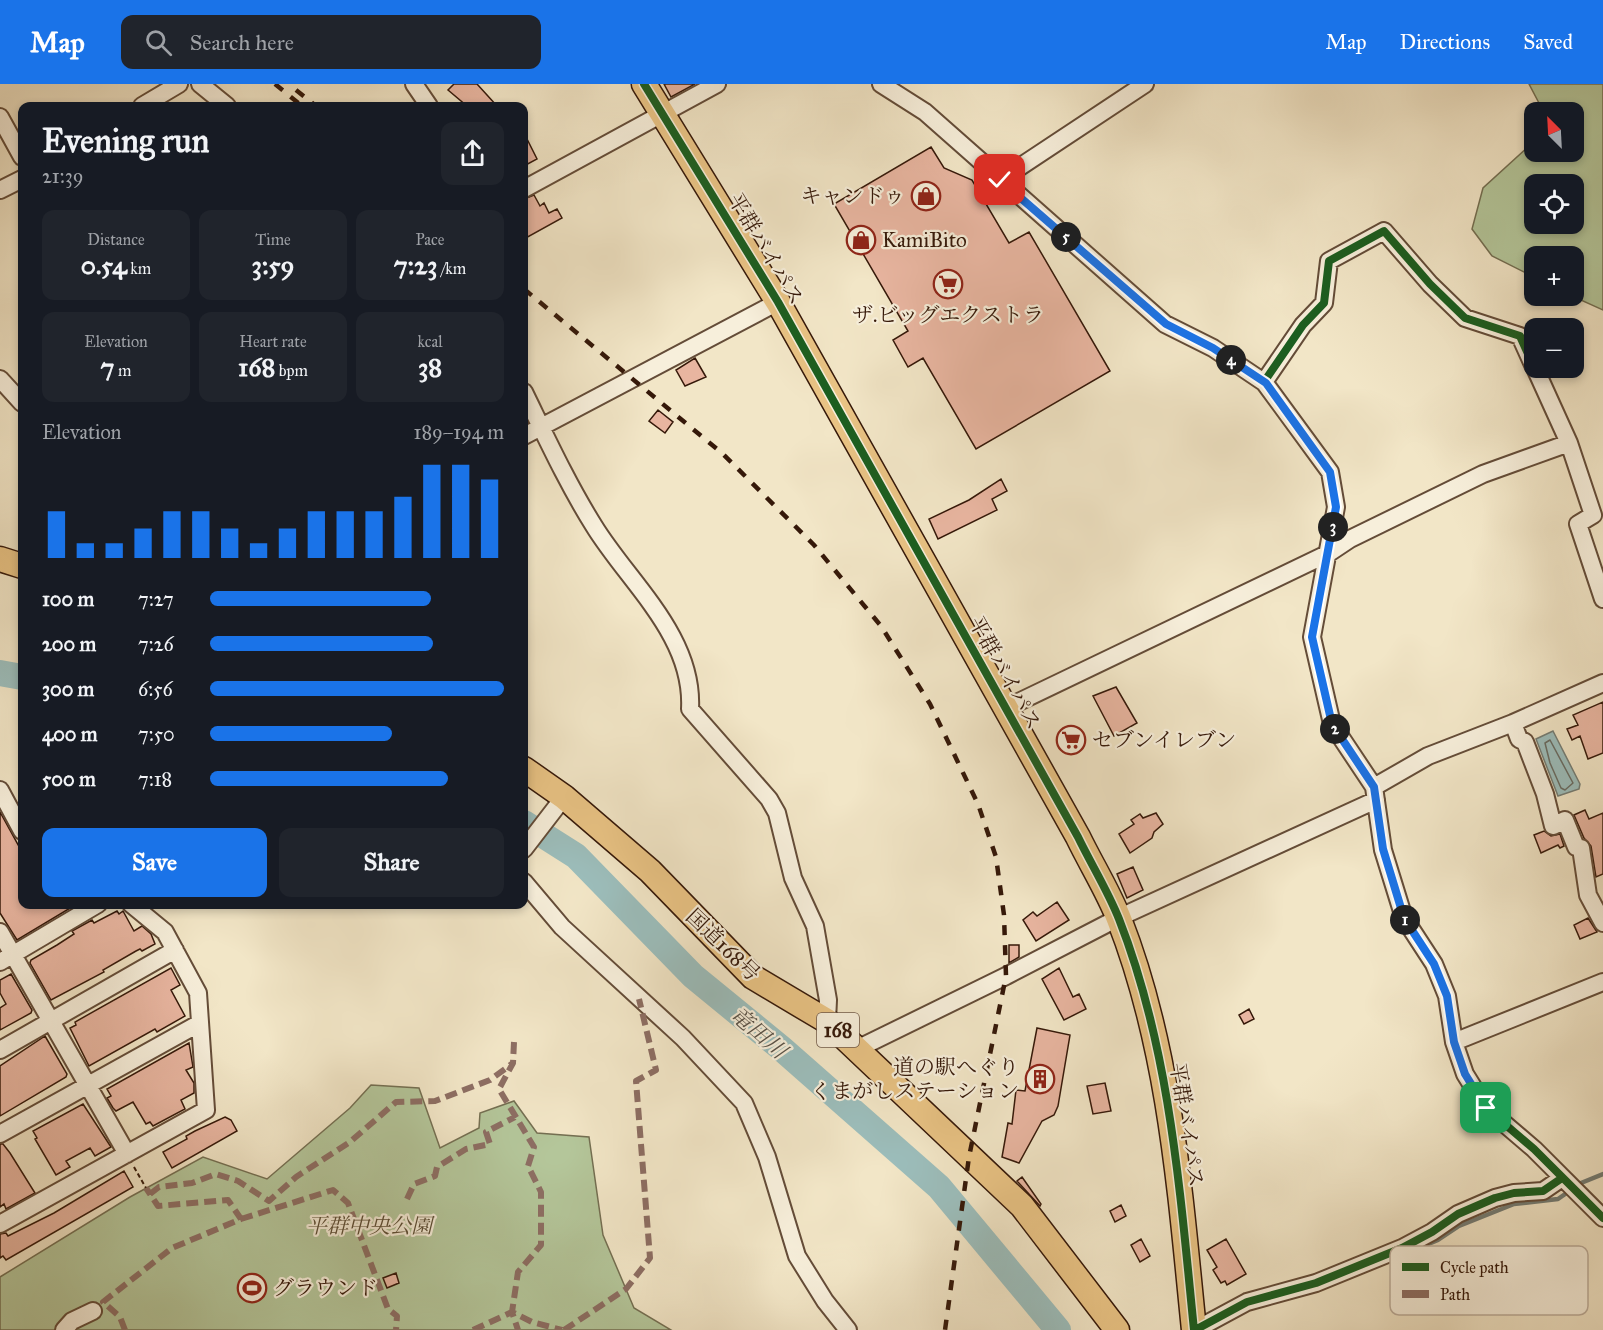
<!DOCTYPE html>
<meta charset="utf-8">
<style>
:root{--surface:#171b24;--page:#20242c;--text:#f1f3f6;--muted:#9ea1a6;--accent:#1a73e8}
body{margin:0;font-family:"IM FELL Great Primer","Noto Serif JP",serif;background:var(--page);color:var(--text);height:100vh;display:flex;flex-direction:column;font-size:22px;white-space:nowrap}
*{box-sizing:border-box;margin:0}
p{font-size:20px;color:var(--muted)}
.icon{flex:none;width:33px;height:33px;fill:none;stroke:currentColor;stroke-width:2;stroke-linecap:round;stroke-linejoin:round}
.map{position:relative;flex:1;overflow:hidden}
.panel{position:absolute;left:18px;top:18px;width:510px;height:807px;display:flex;flex-direction:column;background:var(--surface);border-radius:12px;box-shadow:0 3px 9px #0003}
.panel>*{flex:none}
.needle{width:39px;rotate:336deg}
.controls{position:absolute;left:1524px;top:18px;display:grid;gap:12px}
.controls a{display:grid;place-items:center;width:60px;height:60px;border-radius:12px;background:var(--surface);box-shadow:0 3px 9px #0003;font-size:30px}
.pin{position:absolute;display:grid;place-items:center;width:51px;height:51px;color:#fff;margin:-26px;border-radius:12px;box-shadow:0 3px 9px #0006}
.km{position:absolute;width:30px;height:30px;margin:-15px;border-radius:50%;background:#222;color:#fff;font-size:16px;line-height:30px;text-align:center}
.round{display:grid;place-items:center;flex:none;width:63px;height:63px;border-radius:12px;background:var(--page)}
.headline{display:flex;align-items:center;justify-content:space-between;height:102px;padding:0 24px}
h1{font-size:33px;font-weight:800;line-height:45px}
.figures{display:grid;grid-template-columns:repeat(3,1fr);gap:9px;height:102px;padding:6px 24px}
.figures div{display:grid;align-content:center;border-radius:12px;background:var(--page);text-align:center}
.figures b{font-size:26px;font-weight:800}
.figures small{font-size:16px;font-weight:400}
.figures p{font-size:16px}
.chart{height:168px;padding:12px 24px}
.chart p{display:flex;justify-content:space-between}
.chart svg{width:100%;height:108px;margin-top:6px;stroke:var(--accent);stroke-width:6}
.primary-button{display:flex;gap:12px;margin-top:auto;padding:12px 24px}
.primary-button a{flex:1;height:69px;border-radius:12px;background:var(--accent);color:#fff;font-size:24px;font-weight:800;line-height:69px;text-align:center}
.primary-button a+a{background:var(--page);color:var(--text)}
ul{padding:0 24px;list-style:none;font-size:20px}
li{display:grid;grid-template-columns:96px 72px 1fr;align-items:center;height:45px}
li i{height:15px;border-radius:8px;background:var(--accent)}
header{display:flex;align-items:center;gap:36px;box-sizing:border-box;height:84px;padding:0 30px;background:var(--accent);color:#fff}
header strong{font-size:28px}
nav{display:flex;gap:33px;margin-inline-start:auto;font-size:21px}
.search{width:420px;height:54px;background:var(--page);display:flex;align-items:center;gap:15px;box-sizing:border-box;padding:0 21px;border-radius:12px;color:var(--muted);font-size:22px}
.map>svg:first-child{display:block}
</style>
<header>
<strong>Map</strong>
<div class="search"><svg class="icon" aria-label="search" viewBox="0 0 24 24"><circle cx="10" cy="10" r="6"/><path d="M15 15l6 6"/></svg>Search here</div>
<nav><a>Map</a><a>Directions</a><a>Saved</a></nav>
</header>
<div class="map">
<svg width="1603" height="1246" viewBox="0 0 1603 1246">
<rect width="100%" height="100%" fill="#f2e6c7"/>
<filter id="stains"><feTurbulence type="fractalNoise" baseFrequency=".00333" numOctaves="4"/><feColorMatrix values="0 0 0 0 .2 0 0 0 0 .09 0 0 0 0 .02 0 0 0 .5 -.17"/></filter>
<radialGradient id="worn" r=".72"><stop offset=".6" stop-color="#630" stop-opacity="0"/><stop offset="1" stop-color="#630" stop-opacity=".3"/></radialGradient>
<path fill="#b4c69a" stroke="#746f52" stroke-width="1.5" fill-rule="evenodd" d="M1529,0H1603V226L1572,212L1574,172H1534V193L1492,172L1472,145L1483,104L1529,62L1534,41V68H1574V28H1538L1540,21ZM1534,100H1574V140H1534Z
M371,1001L419,1004L440,1064L479,1044L480,1029L514,1017L537,1049L589,1053L603,1151L634,1224L671,1246H0V1193L130,1113L203,1073L267,1095L350,1024Z"/>
<path fill="#9cbebc" stroke="#737c74" stroke-width="1.5" d="M1553,647L1580,700L1579,705L1558,712L1536,655Z"/>
<g fill="none" stroke-linecap="round" stroke-linejoin="round">
<path stroke="#686b62" stroke-width="1.5" d="M1550,656L1573,699L1565,706L1561,704L1550,679L1545,659Z"/>
<path stroke="#737c74" stroke-width="4.5" d="M1419,1164L1438,1156L1459,1142L1514,1120L1558,1115L1581,1099L1603,1090"/>
<path stroke="#9cbebc" stroke-width="26" d="M0,589L22,593
M524,739L576,772L693,892L781,964L939,1103L1058,1246"/>
</g>
<path fill="#e8b5a0" stroke="#351809" stroke-width="1.5" d="M454,0H477L497,22H467L448,6Z
M664,0H695L671,13Z
M524,49L537,75L524,82Z
M931,63L944,84L972,96L1009,159L1029,148L1110,287L976,365L923,274L908,283L893,256L908,247L834,120Z
M534,111L540,122L544,119L549,129L557,125L562,134L524,155V115Z
M695,274L706,293L685,302L676,286Z
M658,326L673,338L665,349L649,337Z
M1001,395L1007,407L992,415L997,426L938,455L929,435L969,416Z
M1116,603L1137,639L1114,652L1093,612Z
M1603,618V669L1588,675L1580,652L1572,656L1567,645L1578,641L1573,631Z
M1585,726L1589,735L1603,729V790L1596,793L1591,762L1584,754L1574,731Z
M0,728L22,768V820H77L17,856L0,829Z
M1156,729L1163,740L1154,748L1152,754L1130,769L1119,750L1134,740L1131,736L1140,730L1143,734Z
M1544,747L1551,752L1560,750L1564,762L1560,764L1558,761L1541,769L1534,751Z
M1133,783L1143,806L1127,814L1117,790Z
M1057,818L1069,836L1036,857L1023,836L1033,828L1037,832Z
M117,827L119,830L123,827L134,847L142,842L151,850L155,860L142,867L140,865L136,867L103,886L104,888L51,916L30,879L31,876L57,861L74,850L72,847L92,836L94,839Z
M1588,834L1597,848L1580,855L1574,841Z
M1009,861H1019V873L1009,879Z
M171,884L180,901L171,906L185,932L157,948L155,945L89,982L70,944L76,941L75,938Z
M1059,884L1073,913L1079,910L1086,925L1064,936L1042,895Z
M11,890L32,926L31,929L0,946V924L6,920L0,909V896Z
M1249,925L1254,935L1244,940L1239,931Z
M1037,944L1070,951L1058,1022L1054,1031L1042,1037L1019,1079L1002,1073L1008,1039L1012,1040L1016,1006L1025,1007Z
M45,952L67,990L66,993L0,1032V982Z
M189,959L193,983L186,986L194,999V1009L181,1016L185,1025L153,1042L150,1038L146,1040L133,1018L116,1027L113,1024L107,1014L111,1012L107,1005Z
M1105,999L1111,1027L1093,1030L1087,1002Z
M83,1020L111,1063L95,1072L90,1064L66,1077L70,1083L56,1091L35,1055L37,1054L33,1047Z
M225,1033L231,1036L237,1047L172,1084L163,1068L187,1055L186,1052L195,1047Z
M0,1060H3L10,1069L35,1109L6,1125L4,1120L0,1123Z
M124,1087L133,1103L6,1176L3,1172L0,1174V1150L6,1149L8,1152L54,1129Z
M1022,1093L1041,1120L1040,1122L1017,1097Z
M1121,1121L1126,1132L1115,1138L1110,1127Z
M1141,1155L1150,1172L1140,1178L1131,1161Z
M1226,1155L1246,1190L1227,1201L1225,1197L1221,1199L1213,1186L1217,1183L1207,1166Z
M396,1189L399,1199L387,1204L383,1194Z"/>
<g fill="none" stroke-linecap="round" stroke-linejoin="round">
<g stroke="#644c38" stroke-width="20">
<path id="minor" d="M200,0L227,22
M414,0L429,22
M881,0L925,28L1165,240L1213,264L1265,299
M142,22L179,0
M0,33L22,73
M1000,96L1145,0
M524,105L717,0
M0,106L22,95
M1534,283L1520,252L1465,234L1430,200L1384,147L1329,177L1324,219L1303,241L1264,298L1330,388L1336,423L1312,553L1332,640L1374,703L1383,766L1404,834L1434,880L1447,912L1454,958L1465,990L1486,1024L1534,1065L1603,1134
M1535,284L1569,359L1593,431L1578,440L1603,515
M0,295L22,319
M524,308C546,353 567,399 594,442C629,499 694,552 690,625L769,715L777,729L793,794L815,842L828,916L827,937
M524,352L778,218
M1004,625L1329,469L1350,455L1483,390L1569,359
M1513,639L1519,655L1525,658L1545,710L1553,742L1565,736L1576,763L1581,764L1588,811L1603,839
M1374,703L1428,672L1513,639L1603,599
M0,706L22,747
M524,765L564,713
M524,798L562,843L683,954L744,1019L767,1073L797,1172L825,1217L848,1246
M0,848L127,1070
M0,878L98,820
M1454,958L1603,898
M857,965L1006,892L1118,834L1376,716
M0,966L175,866
M0,1050L200,939
M0,1140L206,1026L198,909L165,848L131,820
M64,1246L72,1237L93,1227
M1195,1246L1247,1218L1316,1199L1402,1164L1432,1148L1458,1130L1495,1114L1514,1109L1543,1107L1562,1094"/>
</g>
<g stroke="#351809" stroke-width="27">
<path id="highway" d="M644,0L778,218L1078,753C1091,780 1108,807 1119,835C1170,965 1180,1108 1194,1246
M0,475L22,482
M524,685L564,713L650,787L753,893L827,937L1022,1122L1117,1246"/>
</g>
<path stroke="#351809" stroke-width="2" stroke-dasharray="4.5 3" stroke-linecap="butt" d="M134,1083L146,1104"/>
<use href="#minor" stroke="#f7efdb" stroke-width="16"/>
<use href="#highway" stroke="#e9c384" stroke-width="24"/>
<path stroke="#351809" stroke-width="4.5" stroke-dasharray="10 10" stroke-linecap="butt" d="M275,0L302,22
M296,6L316,22
M524,205L723,370L814,461L881,542L930,620L978,720L996,773L1004,831L1006,892L969,1073L945,1246"/>
<path stroke="#8d6e63" stroke-width="6" stroke-dasharray="12 6" stroke-linecap="butt" d="M514,958L513,979L499,1005L534,1063L528,1082L541,1108V1161L518,1188L512,1228L532,1238L562,1246
M150,1110L159,1103L192,1099L216,1090L238,1097L269,1117L296,1093L350,1058L396,1018L435,1017L490,996L513,979
M407,1115L414,1100L435,1092L437,1083L466,1065L490,1060L486,1048L515,1033
M241,1135L333,1106L348,1119L388,1225L397,1232L396,1246
M125,1246L120,1233L103,1218L172,1164L241,1135L228,1116L158,1122L146,1104
M473,1246L512,1228L518,1246
M564,1246L626,1205L650,1174L636,997L656,986L639,915"/>
<g stroke="#f7efdb" stroke-width="11">
<path id="cycleway" d="M644,0L778,218L1078,753C1091,780 1108,807 1119,835C1170,965 1180,1108 1194,1246
M1534,283L1520,252L1465,234L1430,200L1384,147L1329,177L1324,219L1303,241L1264,298L1330,388L1336,423L1312,553L1332,640L1374,703L1383,766L1404,834L1434,880L1447,912L1454,958L1465,990L1486,1024L1534,1065L1603,1134
M1195,1246L1247,1218L1316,1199L1402,1164L1432,1148L1458,1130L1495,1114L1514,1109L1543,1107L1562,1094"/>
</g>
<use href="#cycleway" stroke="#1b5e20" stroke-width="8"/>
</g>
<g fill="none" stroke-linecap="round" stroke-linejoin="round">
<g stroke="#fff" stroke-width="12">
<path id="route" d="M1000,96L1166,240L1213,264L1266,299L1330,388L1336,423L1312,553L1332,640L1374,703L1383,765L1404,834L1434,880L1447,912L1454,958L1465,990L1486,1024"/>
</g>
<use href="#route" stroke="#1a73e8" stroke-width="8"/>
</g>
<defs>
<g id="shop-ring" transform="scale(1.5)"><circle r="9.5" fill="#f7efdb" stroke="#8f2418" stroke-width="1.5"/><path d="M-5-2.5h2.3a2.7 3.5 0 0 1 5.4 0H5L5.5 6h-11ZM-1.5-2.5h3a1.5 2.3 0 0 0-3 0Z" fill="#8f2418"/></g>
<g id="supermarket-ring" transform="scale(1.5)"><circle r="9.5" fill="#f7efdb" stroke="#8f2418" stroke-width="1.5"/><path d="M-6-5.5h2.5l.6 2H6L4.5 2H-2.5L-4.4-4H-6ZM-1.5 3.2a1.3 1.3 0 1 0 .1 0ZM3 3.2a1.3 1.3 0 1 0 .1 0Z" fill="#8f2418"/></g>
<g id="building-ring" transform="scale(1.5)"><circle r="9.5" fill="#f7efdb" stroke="#8f2418" stroke-width="1.5"/><path d="M-4-6H4V6H1V3H-1V6H-4ZM-2.5-4.3h1.7v1.8h-1.7ZM.8-4.3h1.7v1.8H.8ZM-2.5-1h1.7V.8h-1.7ZM.8-1h1.7V.8H.8Z" fill="#8f2418"/></g>
<g id="stadium-ring" transform="scale(1.5)"><circle r="9.5" fill="#f7efdb" stroke="#8f2418" stroke-width="1.5"/><path d="M0-5a6.5 5 0 1 0 0 10a6.5 5 0 1 0 0-10ZM-3.5-1.8h7v3.6h-7Z" fill="#8f2418"/></g>
</defs>
<g fill-rule="evenodd">
<use href="#shop-ring" x="926" y="112"/>
<use href="#shop-ring" x="861" y="156"/>
<use href="#supermarket-ring" x="948" y="200"/>
<use href="#supermarket-ring" x="1071" y="656"/>
<use href="#building-ring" x="1040" y="995"/>
<use href="#stadium-ring" x="252" y="1204"/>
</g>
<g text-anchor="middle" stroke-width="4.5" stroke-linejoin="round" paint-order="stroke">
<rect fill="#f7efdb" stroke="#6f5848" stroke-width="1.5" x="817" y="929" width="42" height="34" rx="4.5"/>
<g font-size="20" font-weight="bold" fill="#351809">
<text x="838" y="953">168</text>
</g>
<g font-size="21" fill="#351809" stroke="#f7efdb" text-anchor="start">
<text x="905" y="119" text-anchor="end">キャンドゥ</text>
<text x="882" y="163">KamiBito</text>
<text x="948" y="238" text-anchor="middle">ザ.ビッグエクストラ</text>
<text x="1092" y="663">セブンイレブン</text>
<text x="1019" y="990" text-anchor="end">道の駅へぐり<tspan x="1019" dy="24">くまがしステーション</tspan></text>
<text x="273" y="1211">グラウンド</text>
</g>
<g font-size="21" fill="#351809" stroke="#f7efdb">
<text transform="translate(766 165) rotate(59)" y="7">平群バイパス</text>
<text transform="translate(1005 589) rotate(61)" y="7">平群バイパス</text>
<text transform="translate(723 861) rotate(44)" y="7">国道168号</text>
<text transform="translate(1187 1041) rotate(81)" y="7">平群バイパス</text>
</g>
<g font-size="21" font-style="italic" fill="#5b4c34" stroke="#f7efdb">
<text x="369" y="1149">平群中央公園</text>
</g>
<g font-size="22" font-style="italic" fill="#595248" stroke="#f7efdb">
<text transform="translate(759 948) rotate(41)" y="8">竜田川</text>
</g>
</g>
<rect x="1390" y="1162" width="198" height="69" rx="9" fill="#f7efdb" stroke="#bdae9c" stroke-width="1.5"/>
<rect x="1402" y="1179" width="27" height="8" fill="#1b5e20"/>
<rect x="1402" y="1206" width="27" height="8" fill="#8d6e63"/>
<g font-size="16" fill="#351809">
<text x="1440" y="1189">Cycle path</text>
<text x="1440" y="1216">Path</text>
</g>
<rect width="100%" height="100%" filter="url(#stains)"/>
<rect width="100%" height="100%" fill="url(#worn)"/>
</svg>
<div class="controls">
<a><svg class="needle" viewBox="-14 -14 28 28"><path d="M0-13l5 13h-10z" fill="#e53935"/><path d="M0 13l5-13h-10z" fill="#9ea1a6"/></svg></a>
<a><svg class="icon" aria-label="locate" viewBox="0 0 24 24"><circle cx="12" cy="12" r="6"/><path d="M12 2v4M12 18v4M2 12h4M18 12h4"/></svg></a>
<a>+</a>
<a>−</a>
</div>
<div class="pin" style="left:1486px;top:1024px;background:#1e9e55"><svg class="icon" aria-label="arrive" viewBox="0 0 24 24"><path d="M6 21V4h12l-3 4 3 4H6"/></svg></div>
<div class="pin" style="left:1000px;top:96px;background:#d93025"><svg class="icon" aria-label="check" viewBox="0 0 24 24"><path d="M5 12l5 5 9-10"/></svg></div>
<b class="km" style="left:1405px;top:836px">1</b>
<b class="km" style="left:1335px;top:645px">2</b>
<b class="km" style="left:1333px;top:443px">3</b>
<b class="km" style="left:1231px;top:276px">4</b>
<b class="km" style="left:1066px;top:153px">5</b>
<section class="panel">
<div class="headline"><div><h1>Evening run</h1><p>21:39</p></div><a class="round"><svg class="icon" aria-label="share" viewBox="0 0 24 24"><path d="M12 15V3M7 8l5-5 5 5M5 13v7h14v-7"/></svg></a></div>
<div class="figures">
<div><p>Distance</p><b>0.54<small> km</small></b></div>
<div><p>Time</p><b>3:59</b></div>
<div><p>Pace</p><b>7:23<small> /km</small></b></div>
</div>
<div class="figures">
<div><p>Elevation</p><b>7<small> m</small></b></div>
<div><p>Heart rate</p><b>168<small> bpm</small></b></div>
<div><p>kcal</p><b>38</b></div>
</div>
<div class="chart"><p><span>Elevation</span>189–194 m</p>
<svg viewBox="0 0 160 44" preserveAspectRatio="none"><path d="M5 44V25M15 44V38M25 44V38M35 44V32M45 44V25M55 44V25M65 44V32M75 44V38M85 44V32M95 44V25M105 44V25M115 44V25M125 44V19M135 44V6M145 44V6M155 44V12"/></svg>
</div>
<ul>
<li><b>100 m</b>7:27<i style="width:75%"></i></li>
<li><b>200 m</b>7:26<i style="width:76%"></i></li>
<li><b>300 m</b>6:56<i style="width:100%"></i></li>
<li><b>400 m</b>7:50<i style="width:62%"></i></li>
<li><b>500 m</b>7:18<i style="width:81%"></i></li>
</ul>
<div class="primary-button"><a>Save</a><a>Share</a></div>
</section>
</div>
